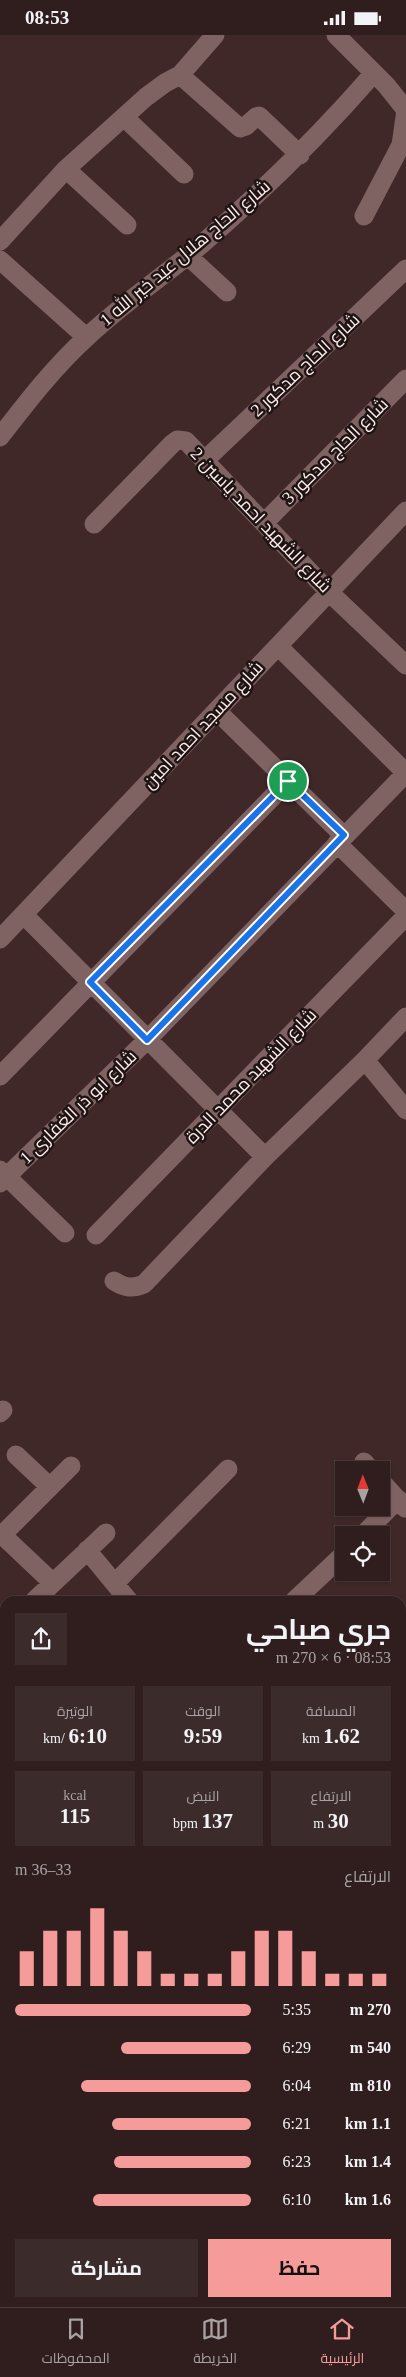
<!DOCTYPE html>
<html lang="ar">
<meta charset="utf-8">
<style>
:root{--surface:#301e1e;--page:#3c2b2b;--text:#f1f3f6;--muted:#a8a2a4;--line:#4b3c3c;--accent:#f59b9a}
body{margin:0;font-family:"Times New Roman",Cairo,serif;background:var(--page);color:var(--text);direction:rtl;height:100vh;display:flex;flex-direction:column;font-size:19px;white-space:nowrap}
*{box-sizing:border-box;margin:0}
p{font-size:16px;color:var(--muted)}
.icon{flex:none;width:28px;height:28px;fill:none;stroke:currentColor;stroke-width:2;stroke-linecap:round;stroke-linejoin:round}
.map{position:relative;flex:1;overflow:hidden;direction:ltr}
.drawer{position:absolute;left:0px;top:1561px;width:406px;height:711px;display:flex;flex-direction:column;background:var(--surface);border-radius:15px 15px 0 0;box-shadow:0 1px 4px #0004,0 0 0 1px var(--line);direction:rtl}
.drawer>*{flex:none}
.needle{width:32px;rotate:359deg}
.fabs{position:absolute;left:335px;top:1426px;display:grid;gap:10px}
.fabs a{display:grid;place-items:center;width:55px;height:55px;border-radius:0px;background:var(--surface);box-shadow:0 1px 4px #0004,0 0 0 1px var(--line);font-size:25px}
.pin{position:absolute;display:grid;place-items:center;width:42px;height:42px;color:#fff;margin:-21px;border:2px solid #fff;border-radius:50%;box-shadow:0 1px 5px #0007}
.round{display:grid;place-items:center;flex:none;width:52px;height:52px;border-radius:0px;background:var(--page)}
.summary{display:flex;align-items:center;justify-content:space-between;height:85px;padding:0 15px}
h1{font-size:28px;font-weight:700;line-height:38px}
.metrics{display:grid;grid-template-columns:repeat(3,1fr);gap:8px;height:85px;padding:5px 15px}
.metrics div{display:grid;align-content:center;border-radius:0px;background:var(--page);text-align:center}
.metrics b{font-size:21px;font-weight:700}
.metrics small{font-size:14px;font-weight:400}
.metrics p{font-size:14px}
.chart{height:140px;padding:10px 15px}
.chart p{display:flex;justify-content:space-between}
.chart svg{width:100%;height:90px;margin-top:5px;stroke:var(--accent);stroke-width:6}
.button{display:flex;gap:10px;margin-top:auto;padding:10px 15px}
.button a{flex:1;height:58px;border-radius:0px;background:var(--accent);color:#111;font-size:20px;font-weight:700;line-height:58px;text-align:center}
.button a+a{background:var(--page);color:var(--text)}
ul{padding:0 15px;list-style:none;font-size:16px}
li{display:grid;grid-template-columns:80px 60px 1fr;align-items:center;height:38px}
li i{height:12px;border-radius:6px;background:var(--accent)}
.status{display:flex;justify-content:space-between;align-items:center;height:35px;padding:0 25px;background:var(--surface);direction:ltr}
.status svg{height:14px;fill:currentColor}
.dock{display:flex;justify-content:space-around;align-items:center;height:70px;border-top:1px solid var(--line);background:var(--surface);font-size:14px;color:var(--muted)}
.dock a{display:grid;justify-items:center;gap:2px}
.dock .active{color:var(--accent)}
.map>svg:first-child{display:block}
</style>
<div class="status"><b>08:53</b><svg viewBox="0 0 49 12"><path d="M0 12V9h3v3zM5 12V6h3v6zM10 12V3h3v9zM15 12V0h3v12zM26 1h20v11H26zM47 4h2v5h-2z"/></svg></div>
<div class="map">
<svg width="406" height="2272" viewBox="0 0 406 2272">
<rect width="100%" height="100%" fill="#402828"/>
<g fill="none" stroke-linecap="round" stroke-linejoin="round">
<path stroke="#7f6362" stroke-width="19" d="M336,0L386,50L406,75L401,110L364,181
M180,40L240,93L246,91L256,82L259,81L300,120
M124,82L184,139
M66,134L127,190
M0,206L66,134L146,62L165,48L180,40L215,0
M187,220L227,257
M0,225L86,302
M0,402C27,367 54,332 87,302C123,268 164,241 202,209C263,156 321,99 374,38
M204,426L406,234
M264,488L406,344
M94,489L173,408L177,405L186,406L329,557L406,630
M278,611L406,738
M217,676L344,801
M337,808L406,876
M24,880L265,1122
M0,904L406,476
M365,1025L406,1075
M0,1041L288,746
M0,1135L65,1198
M0,1148L147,1005L406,738
M96,1200L406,881
M114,1246C125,1253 132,1254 144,1249L265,1122L365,1025L406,982
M0,1378L3,1375
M16,1420L50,1452
M364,1427L371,1435
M381,1446L405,1473
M0,1498L53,1548
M2,1500L71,1431
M363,1500L398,1464
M87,1515L129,1566
M116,1547L228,1434
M34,1566L106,1498
M294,1566L344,1519
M0,1599L5,1595
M0,1815L5,1820
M0,1861L5,1858
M401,1912L406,1916
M401,1980L406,1975
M0,2026L5,2022"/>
</g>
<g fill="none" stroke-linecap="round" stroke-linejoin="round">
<g stroke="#fff" stroke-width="10">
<path id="route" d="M288,746L344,800L147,1005L90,947Z"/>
</g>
<use href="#route" stroke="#1a73e8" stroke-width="6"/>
</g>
<g text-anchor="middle" stroke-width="5" stroke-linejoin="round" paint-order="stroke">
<g font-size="18" fill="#fdeceb" stroke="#1f1414">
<text transform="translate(185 218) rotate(-40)" y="6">شارع الحاج هلال عيد خير الله 1</text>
<text transform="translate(305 330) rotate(-43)" y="6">شارع الحاج مدكور 2</text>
<text transform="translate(335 416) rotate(-45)" y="6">شارع الحاج مدكور 3</text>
<text transform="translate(261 485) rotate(46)" y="6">شارع الشهيد احمد ياسين 2</text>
<text transform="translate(203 690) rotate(-47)" y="6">شارع مسجد احمد امين</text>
<text transform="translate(251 1041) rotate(-46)" y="6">شارع الشهيد محمد الدرة</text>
<text transform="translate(78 1072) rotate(-44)" y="6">شارع ابو ذر الغفارى 1</text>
</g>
</g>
</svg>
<div class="fabs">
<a><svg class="needle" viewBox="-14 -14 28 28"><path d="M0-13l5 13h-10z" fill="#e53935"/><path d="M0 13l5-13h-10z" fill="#a8a2a4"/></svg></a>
<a><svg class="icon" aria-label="locate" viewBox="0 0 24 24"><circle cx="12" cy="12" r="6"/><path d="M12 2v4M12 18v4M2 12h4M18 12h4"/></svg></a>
</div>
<div class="pin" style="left:288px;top:746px;background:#1e9e55"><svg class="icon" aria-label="arrive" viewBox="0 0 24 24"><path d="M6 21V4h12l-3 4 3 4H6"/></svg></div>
<section class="drawer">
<div class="summary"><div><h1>جري صباحي</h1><p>08:53 · 6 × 270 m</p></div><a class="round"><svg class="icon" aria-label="share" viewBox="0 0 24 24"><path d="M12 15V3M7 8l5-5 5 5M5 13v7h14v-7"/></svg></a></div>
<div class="metrics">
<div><p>المسافة</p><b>1.62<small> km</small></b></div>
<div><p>الوقت</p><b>9:59</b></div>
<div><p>الوتيرة</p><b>6:10<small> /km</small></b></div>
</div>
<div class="metrics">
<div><p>الارتفاع</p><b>30<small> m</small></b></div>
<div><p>النبض</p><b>137<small> bpm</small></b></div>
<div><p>kcal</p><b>115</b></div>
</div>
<div class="chart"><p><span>الارتفاع</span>33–36 m</p>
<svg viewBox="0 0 160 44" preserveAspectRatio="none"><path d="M5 44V27M15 44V17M25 44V17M35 44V6M45 44V17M55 44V27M65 44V38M75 44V38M85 44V38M95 44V27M105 44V17M115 44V17M125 44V27M135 44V38M145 44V38M155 44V38"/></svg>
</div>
<ul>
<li><b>270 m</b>5:35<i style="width:100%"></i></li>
<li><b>540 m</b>6:29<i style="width:55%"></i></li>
<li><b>810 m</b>6:04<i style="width:72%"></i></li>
<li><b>1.1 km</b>6:21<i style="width:59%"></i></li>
<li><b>1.4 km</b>6:23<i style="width:58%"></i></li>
<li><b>1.6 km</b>6:10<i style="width:67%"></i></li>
</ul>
<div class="button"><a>حفظ</a><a>مشاركة</a></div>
</section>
</div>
<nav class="dock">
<a class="active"><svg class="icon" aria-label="home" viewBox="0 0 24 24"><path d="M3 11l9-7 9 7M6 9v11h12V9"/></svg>الرئيسية</a>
<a><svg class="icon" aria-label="map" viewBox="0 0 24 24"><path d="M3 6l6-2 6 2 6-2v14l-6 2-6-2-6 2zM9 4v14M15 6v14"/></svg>الخريطة</a>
<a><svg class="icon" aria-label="saved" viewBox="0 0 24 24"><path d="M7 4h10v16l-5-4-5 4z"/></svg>المحفوظات</a>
</nav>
